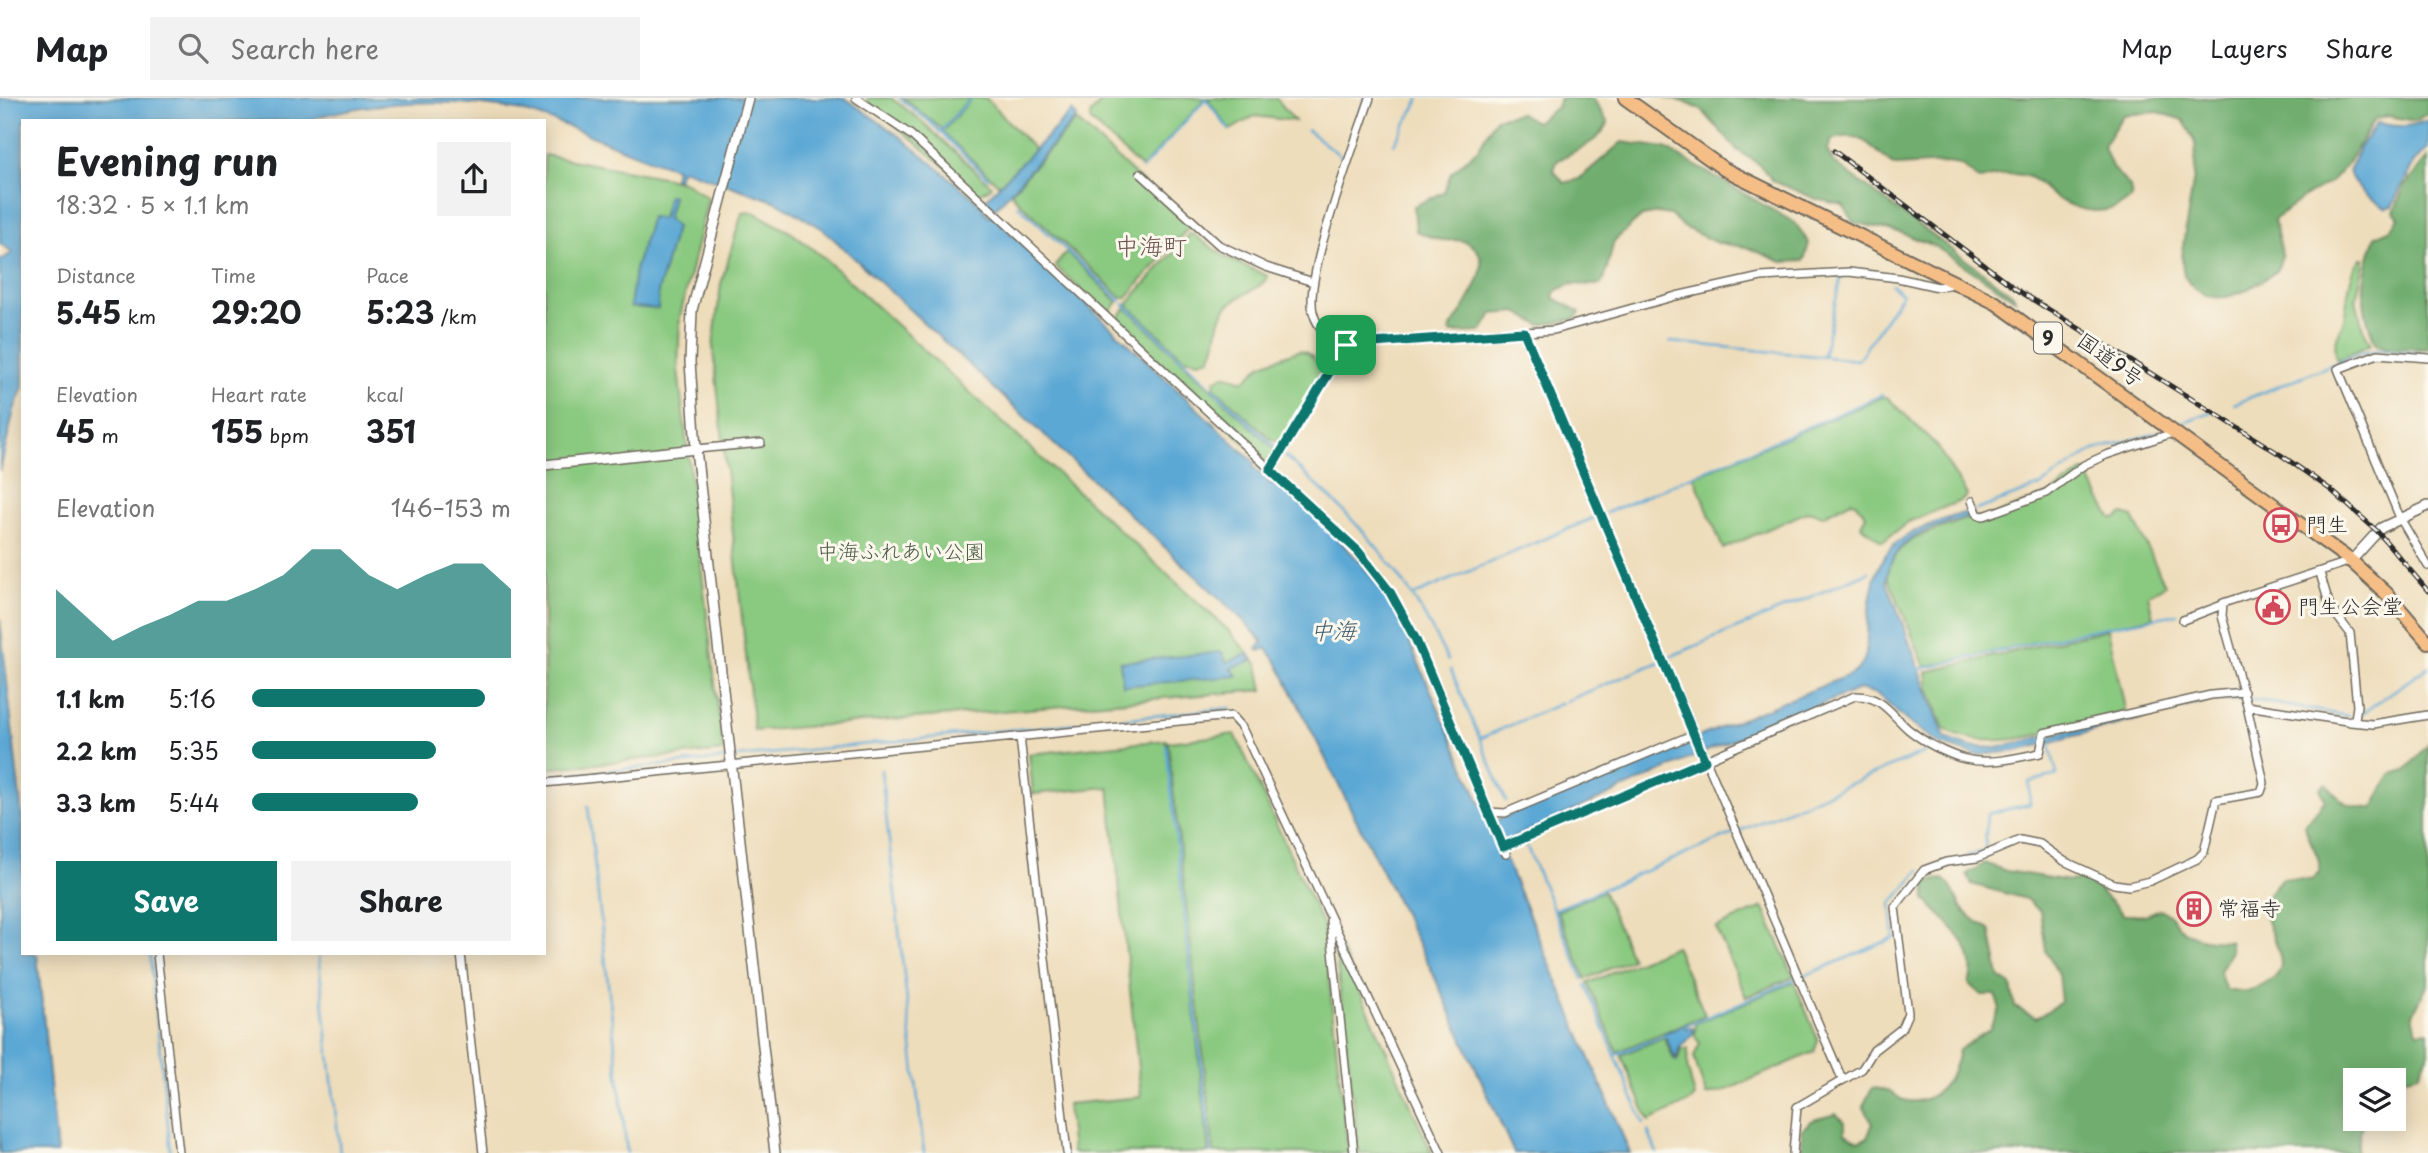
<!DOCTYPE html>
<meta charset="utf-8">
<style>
:root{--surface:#fff;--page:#f2f2f2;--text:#202124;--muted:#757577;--line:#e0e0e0;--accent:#0f766e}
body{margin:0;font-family:"Playpen Sans","Klee One",sans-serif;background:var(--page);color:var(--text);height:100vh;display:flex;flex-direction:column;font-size:26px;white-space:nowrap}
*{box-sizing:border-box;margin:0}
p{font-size:23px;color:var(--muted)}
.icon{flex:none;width:38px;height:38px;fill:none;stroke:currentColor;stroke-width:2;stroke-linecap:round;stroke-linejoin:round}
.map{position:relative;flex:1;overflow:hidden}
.drawer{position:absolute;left:21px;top:21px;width:525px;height:836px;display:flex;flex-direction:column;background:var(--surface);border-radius:0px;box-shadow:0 4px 18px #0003}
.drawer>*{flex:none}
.buttons{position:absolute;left:2343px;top:970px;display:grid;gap:14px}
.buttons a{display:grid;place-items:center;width:63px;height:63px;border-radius:0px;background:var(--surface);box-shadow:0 4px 18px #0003;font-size:35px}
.pin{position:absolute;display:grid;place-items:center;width:60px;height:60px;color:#fff;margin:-30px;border-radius:14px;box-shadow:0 4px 10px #0006}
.round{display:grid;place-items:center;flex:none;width:74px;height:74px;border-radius:0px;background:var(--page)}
.head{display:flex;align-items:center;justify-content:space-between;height:119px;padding:0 35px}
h1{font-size:38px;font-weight:700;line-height:52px}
.figures{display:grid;grid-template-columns:repeat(3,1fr);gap:10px;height:119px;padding:7px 35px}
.figures div{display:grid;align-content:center}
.figures b{font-size:30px;font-weight:700}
.figures small{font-size:19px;font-weight:400}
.figures p{font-size:19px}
.chart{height:196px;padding:14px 35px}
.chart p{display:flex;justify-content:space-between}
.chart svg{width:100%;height:126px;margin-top:7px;fill:var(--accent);opacity:.7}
.primary-button{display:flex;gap:14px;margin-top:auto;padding:14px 35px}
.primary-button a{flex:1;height:80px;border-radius:0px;background:var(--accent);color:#fff;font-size:28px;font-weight:700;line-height:80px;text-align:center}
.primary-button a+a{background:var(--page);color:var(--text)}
ul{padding:0 35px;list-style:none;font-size:23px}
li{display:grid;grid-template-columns:112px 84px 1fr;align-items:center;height:52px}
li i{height:18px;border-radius:9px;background:var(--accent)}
header{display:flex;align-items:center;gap:42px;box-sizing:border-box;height:98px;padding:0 35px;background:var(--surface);border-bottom:2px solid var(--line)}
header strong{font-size:33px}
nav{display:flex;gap:38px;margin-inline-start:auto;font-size:24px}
.search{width:490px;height:63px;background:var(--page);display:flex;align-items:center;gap:18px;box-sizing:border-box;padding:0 24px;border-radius:0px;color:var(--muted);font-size:26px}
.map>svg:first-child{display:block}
</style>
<header>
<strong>Map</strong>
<div class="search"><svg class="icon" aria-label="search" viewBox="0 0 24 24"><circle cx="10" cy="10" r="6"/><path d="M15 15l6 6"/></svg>Search here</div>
<nav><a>Map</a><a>Layers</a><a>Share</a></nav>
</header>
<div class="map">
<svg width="2428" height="1055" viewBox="0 0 2428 1055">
<rect width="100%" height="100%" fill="#fbf7ec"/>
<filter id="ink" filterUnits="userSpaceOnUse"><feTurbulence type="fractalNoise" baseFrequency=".0143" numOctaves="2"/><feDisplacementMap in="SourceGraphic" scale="14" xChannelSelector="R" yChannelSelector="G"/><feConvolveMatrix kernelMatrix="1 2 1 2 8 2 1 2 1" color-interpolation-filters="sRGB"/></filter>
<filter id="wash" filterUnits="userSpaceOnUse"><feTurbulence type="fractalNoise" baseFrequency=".00686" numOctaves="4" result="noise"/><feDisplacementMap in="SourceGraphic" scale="28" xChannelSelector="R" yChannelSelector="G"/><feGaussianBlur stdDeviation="1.57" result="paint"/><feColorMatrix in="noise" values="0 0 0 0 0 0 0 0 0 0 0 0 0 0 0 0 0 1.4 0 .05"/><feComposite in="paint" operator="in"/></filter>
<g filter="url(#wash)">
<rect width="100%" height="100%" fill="#edb"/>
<path fill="#8ac980" stroke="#5a7a56" stroke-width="2" d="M868,0H891L918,20L991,87L990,90L978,96L866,3Z
M903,0H970L942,31Z
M972,0H986L1035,52L999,87L942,34Z
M1104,0H1204L1205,1L1144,68L1140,69L1090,22V17Z
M1207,0H1276L1295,23L1255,18L1230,32Z
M1076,22L1190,128L1126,200H1122L1013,98L1012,93Z
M544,57L667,80L686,85L708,100L680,219L678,272L723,653L544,671Z
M753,114L792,135L824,160L1229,533L1258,567L1263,592L754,633L713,249L721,186L742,115Z
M1191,135L1227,160L1268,178C1261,192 1239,196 1228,208C1214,222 1220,244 1210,260L1199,263L1184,260L1127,206Z
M1067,154L1118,204L1108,216L1055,168Z
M2361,160H2364V165L2356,201L2363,231L2371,246L2337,262C2330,246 2341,235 2344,220C2349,199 2347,178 2361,160Z
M1126,210L1278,354L1268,362L1261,360L1115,223Z
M1300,252C1315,257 1321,266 1321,282L1284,343H1273L1214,289L1215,282L1224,277L1244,283L1262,266Z
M1883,299H1887L1936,347L1967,397L1963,402L1908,424L1885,442L1881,443L1861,428L1866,417L1855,404L1851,403L1823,418L1809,413L1723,451L1694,378Z
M2085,373L2111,420L2116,421L2124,416L2133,419L2165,487L2148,497L2153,519L1925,569L1888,478C1891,444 1926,435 1953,426C1958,424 1968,418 1974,419C1977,419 1981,421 1984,421L2049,396Z
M2108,531L2125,611L2121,615C2072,627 1989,660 1944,631L1929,590L1927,574Z
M1235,636L1323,828L1348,1055H1214L1168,644Z
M1166,642L1209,1055H1072L1067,1006L1141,999L1109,689L1033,696L1029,656Z
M1603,793L1632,861L1586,881L1557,813Z
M1763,809L1794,879L1746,899L1716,830Z
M1334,842H1337L1432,1055H1359Z
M1675,848L1705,917L1617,954L1588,885Z
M1794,884L1818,942L1814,954L1722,994L1706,997L1694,959L1700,945L1695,939L1696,925Z
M1664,939L1674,962H1678L1681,951H1688L1687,968L1695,999C1690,1006 1660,1017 1649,1023L1621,957Z"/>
<path fill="#6fad6e" stroke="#4d6c4c" stroke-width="2" d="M1560,0H1593L1608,25C1599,46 1573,52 1556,64L1554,73L1564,85L1579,81L1622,44L1665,50L1795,125L1809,145L1804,163L1782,164L1746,149L1717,145L1685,130L1670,117L1658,115L1642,118L1614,143L1604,182L1600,187L1571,186L1556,193L1554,200L1580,214L1575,221L1540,227L1517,214L1492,216L1481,234L1451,235L1449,233C1461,212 1501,165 1470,146C1460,140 1452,143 1442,142C1434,141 1424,136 1416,133L1414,108L1444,94L1451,75L1478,51L1496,20L1520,15L1536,24L1557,9Z
M1665,0H2428V15L2415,23L2387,18L2374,22L2345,69L2332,83L2307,97L2274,122L2282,157L2277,173C2253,188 2226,210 2200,194C2194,191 2188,184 2185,179C2174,157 2200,79 2195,46C2194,38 2187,29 2183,22L2158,14L2123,17L2103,48L2113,71L2130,89L2132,100C2108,119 2081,115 2056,100C2047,94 2039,83 2029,79C2014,73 1995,78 1980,82L1960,67L1947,65L1896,68C1874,57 1867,29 1832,42L1827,52L1833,64L2012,196L2016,202L1936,149L1902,135L1853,124L1843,107L1816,101L1773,83L1760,67L1737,52L1702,12L1684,4Z
M2428,59V251L2385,250L2376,246C2358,206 2361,180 2376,138L2390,132L2399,120L2394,113L2405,87Z
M2428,647V886L2413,916L2417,934L2428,933V957L2419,976L2394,982H2356V1020L2363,1022L2356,1055H1801L1802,1031L1813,1022L1836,1016L1845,1024V1036L1859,1043L1867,1040L1873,1025L1863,1008L1872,990C1877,991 1885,991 1889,993C1895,995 1898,1001 1904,1002C1935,1010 1955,978 1959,952L1989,932L2000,911L1995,897H1981L1969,886C1981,849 1947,827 1925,801L1927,783L1943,781C1953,789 1953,794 1959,805C1964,817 1978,824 1990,831L1999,879L2011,887L2015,909L2036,920L2061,904L2058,876L2046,853L2040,813L2026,801L1971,786L1967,776L1985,765L2006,773L2069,783L2080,781L2093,786L2124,817H2146L2160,811C2169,816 2171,818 2177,826C2188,841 2212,843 2229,843L2231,853L2219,875L2226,892C2242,895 2248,894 2263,887C2306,868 2257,833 2266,802C2268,794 2277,786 2282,780L2311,782L2320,773C2320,754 2308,745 2305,727L2325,702L2320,690L2326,685C2339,703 2350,711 2373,710L2391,676L2406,672Z"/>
<path fill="#5ca8d5" stroke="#446a80" stroke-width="2" d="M0,0H845L902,40L976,102L989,118L992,117L1255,365L1253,369L1272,387L1276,381C1320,424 1368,464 1398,518L1489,725L1854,575C1868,563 1866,554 1867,537C1872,445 1892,438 1973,412V417C1938,429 1887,438 1887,484L1945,640L1970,649L1997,650L2206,600L2242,597L2243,602L2208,603L2017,653L1976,657L1940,646L1907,623L1877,596L1859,591L1716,649L1499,746L1630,1055H1514L1431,871L1277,564L1266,550L1259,553L1257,550L1263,544L1243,522L823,131L777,104L685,72H681L678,81L674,80L676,70C624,55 575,27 522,13C456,0 370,1 306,23H23V289L14,312L0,373V163L13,154L0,146Z
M1072,13L1077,19L995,111L985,102Z
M2428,22V51L2414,64L2392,108L2385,110C2370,100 2354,91 2349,73L2359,50L2377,25C2398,29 2408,30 2428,22Z
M668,97L673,98L667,121L676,129L658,194V211L630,209L635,172L651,119L662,121Z
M0,521L23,727V856H37L57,1055H0Z
M1222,554L1226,564L1249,556L1252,563L1231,570L1238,578L1123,588L1120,564Z
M1687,926L1686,931L1693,930L1694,934L1679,951L1676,962L1664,935Z"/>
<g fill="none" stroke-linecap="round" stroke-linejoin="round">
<path stroke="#5ca8d5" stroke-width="2.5" d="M899,0L930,24L988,80
M1206,1L1229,32
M1307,32L1345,61L1365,0
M940,34L971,0
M1394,46L1420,0
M1142,71L1206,1
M1018,107L1121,203
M1124,206L1279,353
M1670,244L1858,262L1902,196L1891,186
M1823,258L1841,179
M2234,306L2358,256L2379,252L2428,256
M2178,326L2211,314
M1285,358C1360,425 1404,470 1448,563
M1977,412L2040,388L2094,352L2162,334
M1606,415L1882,297
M1414,497L1598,418
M1667,560L1869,474
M1451,572L1506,703
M1916,572L2090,532L2177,516
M2248,601L2348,618
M1566,603L1659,564
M2361,616L2428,569
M1481,640L1562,605
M1166,647L1211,1055
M738,659L1231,610
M881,672L924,1055
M544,679L725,661
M588,708L627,1055
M1524,742L1583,881
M1967,758L1985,753L1987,716L2030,706L2029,684L2057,677L2050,647
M1554,812L1932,651
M150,856L171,1055
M318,856L340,1055
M1586,888L1644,1026
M1686,928L1894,840L1891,806L1920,772
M1615,957L1667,936
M1648,1033L1657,1055"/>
</g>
</g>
<g filter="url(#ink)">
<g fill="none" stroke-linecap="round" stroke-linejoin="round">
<g stroke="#6f695d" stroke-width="10">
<path id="minor" d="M856,0L911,37L1358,453L1390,494L1416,542L1506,756
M1370,0C1356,43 1304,177 1313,214C1317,231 1331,242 1346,247L1554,232L1676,198L1761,179L1849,174L1898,180L1938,189L1957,185
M1140,75L1219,147L1266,169L1313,184
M1524,235L1842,981
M2428,260L2378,256L2338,271L2400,420L2428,468
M696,351L761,345
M1271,372L1346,247
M1972,403L1978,417L1984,418L2046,395L2084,367L2106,357L2176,334
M2183,522L2222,507
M2247,608L2347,623L2355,621L2357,608L2350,535L2330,509L2320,475
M2350,624L2373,626L2428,617
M1020,639L1067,1055
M544,685L1231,618L1242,630L1441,1055
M1488,714L1505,715L1694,636
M1503,749L1855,598C1881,597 1891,616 1908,631C1924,644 1946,656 1965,661C1990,667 2016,660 2040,655L2044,635L2211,597L2244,594
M1330,823L1354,1055
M157,856L179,1055
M461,856L483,1055
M1793,1055L1797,1009L1862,971L1874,952L1901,931L1908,915L1895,809L1924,772L1946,764L1977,760L2020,742L2040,746L2064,763L2114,786L2129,788L2150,783L2197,761L2204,754L2216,702L2261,694L2264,685L2247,608L2222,518L2223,505L2351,463"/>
</g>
<g stroke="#6f695d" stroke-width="12">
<path id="tertiary" d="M748,0L692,212L690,264L696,351L775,1055
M544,367L696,351
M2351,463L2381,430L2428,408"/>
</g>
<g stroke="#6f695d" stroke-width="16">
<path id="trunk" d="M1625,0L1724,71L1996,205L2351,463L2386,495L2428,544"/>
</g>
<use href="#minor" stroke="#fff" stroke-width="7"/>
<use href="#tertiary" stroke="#fff" stroke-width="9"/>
<use href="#trunk" stroke="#f6be87" stroke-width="12"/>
<g stroke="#2b2b2b" stroke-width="5">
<path id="rail" d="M1834,53L2016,191L2281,357L2331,392L2377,433L2428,493"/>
</g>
<use href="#rail" stroke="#fbf7ec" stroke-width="2.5" stroke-dasharray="8" stroke-linecap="butt"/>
</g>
</g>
<g fill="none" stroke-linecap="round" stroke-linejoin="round" filter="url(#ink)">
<g stroke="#fff" stroke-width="14">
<path id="route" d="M1524,234L1705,663L1503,749L1416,542L1390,494L1358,453L1270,372L1346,247Z"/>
</g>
<use href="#route" stroke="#0f766e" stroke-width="9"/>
</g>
<defs>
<g id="bus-ring" transform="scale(1.75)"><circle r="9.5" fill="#fbf7ec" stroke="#d1495b" stroke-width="1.5"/><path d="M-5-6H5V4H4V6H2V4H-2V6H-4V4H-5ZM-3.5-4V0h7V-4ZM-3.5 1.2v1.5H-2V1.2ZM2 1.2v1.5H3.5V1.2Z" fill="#d1495b"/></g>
<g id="civic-ring" transform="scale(1.75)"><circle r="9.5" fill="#fbf7ec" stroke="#d1495b" stroke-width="1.5"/><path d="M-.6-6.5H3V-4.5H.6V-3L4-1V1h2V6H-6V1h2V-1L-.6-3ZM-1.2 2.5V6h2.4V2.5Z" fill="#d1495b"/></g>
<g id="building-ring" transform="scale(1.75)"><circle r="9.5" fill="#fbf7ec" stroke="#d1495b" stroke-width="1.5"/><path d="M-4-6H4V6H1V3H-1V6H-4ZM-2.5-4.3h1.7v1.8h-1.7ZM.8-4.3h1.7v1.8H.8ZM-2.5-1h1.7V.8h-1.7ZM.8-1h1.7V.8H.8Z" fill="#d1495b"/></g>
</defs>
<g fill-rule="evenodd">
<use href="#bus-ring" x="2281" y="427"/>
<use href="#civic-ring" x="2273" y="509"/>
<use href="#building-ring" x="2194" y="811"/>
</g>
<g text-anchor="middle" stroke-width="6" stroke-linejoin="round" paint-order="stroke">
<rect fill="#fbf7ec" stroke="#696865" stroke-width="2" x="2034" y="224.5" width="28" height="31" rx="5"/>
<g font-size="19" font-weight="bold" fill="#2b2b2b">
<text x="2048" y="247">9</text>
</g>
<g font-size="21" fill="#2b2b2b" stroke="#fbf7ec">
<text transform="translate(2110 262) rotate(36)" y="7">国道9号</text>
</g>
<g font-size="21" fill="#2b2b2b" stroke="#fbf7ec" text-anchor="start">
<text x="2306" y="434">門生</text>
<text x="2298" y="516">門生公会堂</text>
<text x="2218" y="818">常福寺</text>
</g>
<g font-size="21" fill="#485a44" stroke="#fbf7ec">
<text x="901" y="461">中海ふれあい公園</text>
</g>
<g font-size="23" font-style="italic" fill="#3f5d6f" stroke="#fbf7ec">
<text x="1333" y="541">中海</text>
</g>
<g font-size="24" fill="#6c5250" stroke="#fbf7ec">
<text x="1151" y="157">中海町</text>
</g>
</g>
</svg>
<div class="buttons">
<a><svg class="icon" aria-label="layers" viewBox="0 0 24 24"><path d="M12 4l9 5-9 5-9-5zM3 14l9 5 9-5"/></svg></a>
</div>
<div class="pin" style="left:1346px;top:247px;background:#1e9e55"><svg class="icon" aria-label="arrive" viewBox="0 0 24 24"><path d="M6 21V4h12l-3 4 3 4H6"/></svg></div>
<section class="drawer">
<div class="head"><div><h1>Evening run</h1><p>18:32 · 5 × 1.1 km</p></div><a class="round"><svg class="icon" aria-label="share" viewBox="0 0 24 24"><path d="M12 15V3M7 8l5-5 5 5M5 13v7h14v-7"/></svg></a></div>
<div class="figures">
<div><p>Distance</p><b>5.45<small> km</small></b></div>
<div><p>Time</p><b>29:20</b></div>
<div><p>Pace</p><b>5:23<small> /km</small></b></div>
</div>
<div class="figures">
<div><p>Elevation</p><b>45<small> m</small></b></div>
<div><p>Heart rate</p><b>155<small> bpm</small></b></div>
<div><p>kcal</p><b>351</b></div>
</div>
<div class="chart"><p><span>Elevation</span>146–153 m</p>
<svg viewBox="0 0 160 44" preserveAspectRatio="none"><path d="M0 44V20L10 29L20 38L30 33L40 29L50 24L60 24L70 20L80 15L90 6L100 6L110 15L120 20L130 15L140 11L150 11L160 20V44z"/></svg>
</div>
<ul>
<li><b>1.1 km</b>5:16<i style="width:90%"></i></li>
<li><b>2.2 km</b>5:35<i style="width:71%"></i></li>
<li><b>3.3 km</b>5:44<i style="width:64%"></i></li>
</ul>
<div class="primary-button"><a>Save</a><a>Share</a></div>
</section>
</div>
